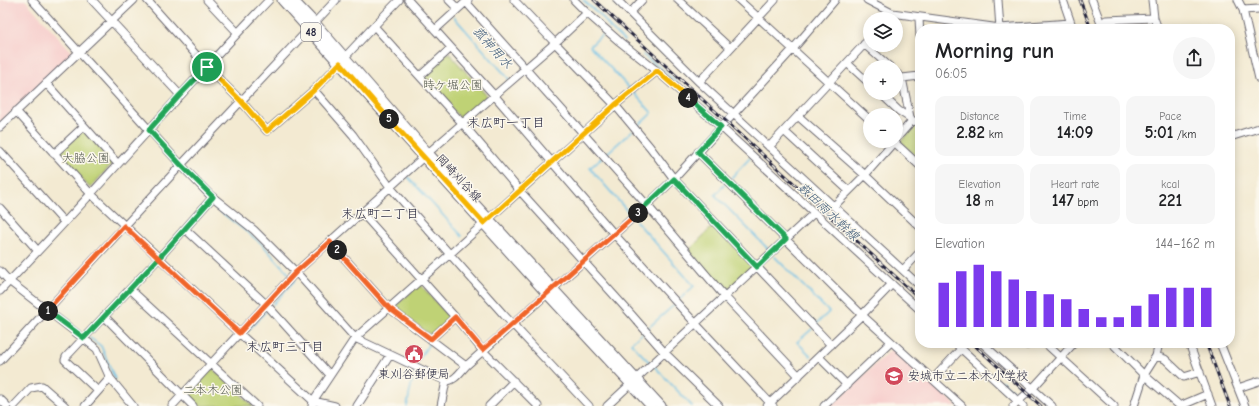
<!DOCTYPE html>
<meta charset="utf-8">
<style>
:root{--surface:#fff;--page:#f6f6f6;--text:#202124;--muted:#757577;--accent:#7c3aed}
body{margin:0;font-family:"Comic Neue","Klee One",sans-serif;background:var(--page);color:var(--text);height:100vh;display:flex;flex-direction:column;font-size:15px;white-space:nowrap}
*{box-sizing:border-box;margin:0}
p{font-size:13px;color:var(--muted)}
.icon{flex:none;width:22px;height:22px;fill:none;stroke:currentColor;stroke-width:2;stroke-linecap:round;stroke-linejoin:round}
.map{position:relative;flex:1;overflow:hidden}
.sheet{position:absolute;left:915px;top:24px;width:320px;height:324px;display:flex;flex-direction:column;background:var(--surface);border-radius:16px;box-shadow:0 2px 10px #0003}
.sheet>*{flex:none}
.buttons{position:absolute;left:863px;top:12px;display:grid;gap:8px}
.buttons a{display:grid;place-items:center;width:40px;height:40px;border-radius:50%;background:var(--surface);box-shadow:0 2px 10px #0003;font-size:20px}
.pin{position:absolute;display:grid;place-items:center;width:34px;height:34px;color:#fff;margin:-17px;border:2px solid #fff;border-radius:50%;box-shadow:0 1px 4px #0007}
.km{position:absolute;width:20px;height:20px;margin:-10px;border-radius:50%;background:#222;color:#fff;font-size:11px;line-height:20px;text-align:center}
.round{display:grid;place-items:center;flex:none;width:42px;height:42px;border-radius:21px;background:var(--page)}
.summary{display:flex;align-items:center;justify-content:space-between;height:68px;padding:0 20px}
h1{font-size:22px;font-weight:600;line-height:30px}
.metrics{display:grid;grid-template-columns:repeat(3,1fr);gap:6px;height:68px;padding:4px 20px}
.metrics div{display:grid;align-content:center;border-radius:10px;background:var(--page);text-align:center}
.metrics b{font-size:17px;font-weight:600}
.metrics small{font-size:11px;font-weight:400}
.metrics p{font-size:11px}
.chart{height:112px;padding:8px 20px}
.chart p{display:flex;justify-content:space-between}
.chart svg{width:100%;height:72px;margin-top:4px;stroke:var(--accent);stroke-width:6}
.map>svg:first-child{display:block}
</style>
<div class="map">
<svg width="1259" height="406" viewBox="0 0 1259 406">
<rect width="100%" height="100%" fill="#fbf7ec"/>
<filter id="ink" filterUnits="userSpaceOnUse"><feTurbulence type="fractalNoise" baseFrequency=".025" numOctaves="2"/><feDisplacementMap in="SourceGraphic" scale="8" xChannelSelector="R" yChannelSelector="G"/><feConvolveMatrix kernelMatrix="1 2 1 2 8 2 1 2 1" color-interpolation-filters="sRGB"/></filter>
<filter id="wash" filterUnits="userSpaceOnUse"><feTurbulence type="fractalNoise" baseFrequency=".012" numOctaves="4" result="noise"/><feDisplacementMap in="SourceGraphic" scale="16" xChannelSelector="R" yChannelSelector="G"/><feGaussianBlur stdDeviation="0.9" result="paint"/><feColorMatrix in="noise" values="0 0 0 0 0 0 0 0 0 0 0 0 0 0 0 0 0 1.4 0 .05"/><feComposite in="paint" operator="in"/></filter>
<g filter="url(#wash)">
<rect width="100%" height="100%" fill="#f3ead2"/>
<path fill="#f7d0ce" d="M0,0H25L73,53L0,122Z
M894,347L957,406H830Z"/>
<path fill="#bfd275" stroke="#707a58" d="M447,53L450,54L487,96L461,119L423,77Z
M920,122V159L900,142L917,123Z
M84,130L113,163L90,188L58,153Z
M712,227H716L752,266V268L726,292L723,291L689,251L690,249Z
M420,284L450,318L431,335L393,308Z
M212,368L253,406H198L187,395Z"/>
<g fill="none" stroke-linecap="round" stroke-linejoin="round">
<path stroke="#6bc0e7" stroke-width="1.5" d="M583,0L600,15L610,27L609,28
M454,17L509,79H508
M610,28L624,41
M605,32L590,46L630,89
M643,55L659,67L695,99
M634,93L652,113L637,127
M605,155L632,131
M601,158L590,168L629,213
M408,177L462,236
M731,178L750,158
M724,185L715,195L768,249
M213,206L261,243L289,274
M636,221L694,286L679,300
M775,257L829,312L815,325
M273,304L295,280
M647,329L674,305
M644,332L631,343L650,363
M246,333L266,311
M90,338L101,346L115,379
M811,356L797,342L812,329
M417,362L430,342
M654,366L692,406
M1002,381L1018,396
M407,406L414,371"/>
</g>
</g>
<g filter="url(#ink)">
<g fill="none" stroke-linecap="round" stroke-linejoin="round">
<g stroke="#6b6870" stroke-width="9">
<path id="minor" d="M32,0L181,165L209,194L254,230L296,272L355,338L446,381C455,381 460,372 466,366L647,205L674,179L793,49L835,0
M92,0L180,95
M147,0L207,67L241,101L267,131L314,90L340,63
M207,0L238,33
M408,0L494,95L614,234L696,324L773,406
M449,0L458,9
M574,0L587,13L620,42L657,71L721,127L920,310
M617,0L699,82
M678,0L730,48
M739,0L870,120
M775,0L699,82L920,286
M867,0L892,13L1000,28L1071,23
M998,0L1000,29
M1063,0L1073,29
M1092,0L1103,29
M1152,0L1154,18L1158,29
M1238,0L1243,10L1259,79
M466,2L647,205L725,297L799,376
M1243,10L1259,9
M587,13L555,43L615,105L650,147L674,179L831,345
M630,13L642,0
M919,18L920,37
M1106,20L1154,18
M374,26L399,0
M435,30L468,0
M864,44L890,67
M345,57L374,26L463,124L520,191L631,314L665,353L719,406
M847,63L870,84
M896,73L902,78L911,122
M420,76L451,48
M902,78L920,76
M46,83L118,164
M314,90L353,135L390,187L504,315L589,406
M880,93L899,111L910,118
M16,111L90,193L239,333L313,401L335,406
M798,116L865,175L920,227
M0,127L134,0
M784,131L849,191
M1230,137L1259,128
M896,139L911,122L920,120
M893,141L920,166
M769,147L870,38
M0,151L64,222
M698,152L862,315L962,406
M54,154L84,126
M834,206L865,175L895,141
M0,208L38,251
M362,213L455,317L483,351L538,406
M185,229L267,305L330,375
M330,242L389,308L466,366
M903,270L920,252
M0,271L9,281L97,349L110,378L133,406
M130,289L257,406
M0,291C92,196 178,95 269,0
M104,316L193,406
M431,339L455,317
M955,343L1023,406
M982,343L1052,406
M1025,343L1027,345L1029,343
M1045,343L1114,406
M1112,343L1144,375L1180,406L1208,394
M1189,343L1212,406
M1220,343L1245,406
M1156,356L1165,359L1184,377L1200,372
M819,357L847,385
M0,361L181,165L336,0
M933,379L961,349
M1238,388L1259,381
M98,391L65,360L66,357L159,258L213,197
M0,399L7,406
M14,406L31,388L42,386L65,406
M85,406L110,378
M172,406L296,272L428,153L555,43L514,0
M312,406L313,401L355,338L450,254L615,105L657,71
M357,406L390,355
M441,406L446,381
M489,406L514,381
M607,406L814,213
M767,406L862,315L892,284
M824,406L891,342
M1013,406L1033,388L1074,343
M1134,406L1144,375L1156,356L1159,343"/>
</g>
<g stroke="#6b6870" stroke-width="11">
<path id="major" d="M282,0L547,294L651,406
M293,0L315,23L428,153L661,406"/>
</g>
<use href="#minor" stroke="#fff" stroke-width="7"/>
<use href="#major" stroke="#fff" stroke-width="9"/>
<g stroke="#22223b" stroke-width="3">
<path id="rail" d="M594,0L920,299
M1080,0L1091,29
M972,343L1041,406
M1206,343L1230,406"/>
</g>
<use href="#rail" stroke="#fbf7ec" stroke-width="1.5" stroke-dasharray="4.5" stroke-linecap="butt"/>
</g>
</g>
<g fill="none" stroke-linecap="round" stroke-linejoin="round" filter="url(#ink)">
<g stroke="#fff" stroke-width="8">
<path id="split-1" d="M48,311L84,338L159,258L213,197L181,165L149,130L180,95L207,67"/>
</g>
<g stroke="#fff" stroke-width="8">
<path id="split-2" d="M48,311L47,310L124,226L239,333L296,272L330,242L337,250"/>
</g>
<g stroke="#fff" stroke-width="8">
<path id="split-3" d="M337,250L389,308L431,339L455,317L483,350L638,213"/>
</g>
<g stroke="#fff" stroke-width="8">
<path id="split-4" d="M638,213L674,179L757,267L786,239L698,152L721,127L688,98"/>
</g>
<g stroke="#fff" stroke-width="8">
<path id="split-5" d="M389,119L484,223L615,105L657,71L688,98"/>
</g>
<g stroke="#fff" stroke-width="8">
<path id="split-6" d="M207,67L241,101L267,131L314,90L340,63L389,119"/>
</g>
<use href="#split-1" stroke="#22a559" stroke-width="5"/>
<use href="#split-2" stroke="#f0652b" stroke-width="5"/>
<use href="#split-3" stroke="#f0652b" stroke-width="5"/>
<use href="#split-4" stroke="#22a559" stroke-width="5"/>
<use href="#split-5" stroke="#f5b400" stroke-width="5"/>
<use href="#split-6" stroke="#f5b400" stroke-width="5"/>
</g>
<defs>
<g id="civic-disc" transform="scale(1)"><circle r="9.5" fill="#d1495b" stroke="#fbf7ec"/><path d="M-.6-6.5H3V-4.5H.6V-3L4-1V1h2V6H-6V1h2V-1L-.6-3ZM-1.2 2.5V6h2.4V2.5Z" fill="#fff"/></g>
<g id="school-disc" transform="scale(1)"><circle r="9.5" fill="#d1495b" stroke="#fbf7ec"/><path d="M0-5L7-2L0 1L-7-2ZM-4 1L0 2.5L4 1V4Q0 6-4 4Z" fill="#fff"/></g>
</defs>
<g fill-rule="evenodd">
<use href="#civic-disc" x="414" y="354"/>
<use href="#school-disc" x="894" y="376"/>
</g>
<g text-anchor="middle" stroke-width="3" stroke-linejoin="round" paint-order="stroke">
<rect fill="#fbf7ec" stroke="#636270" stroke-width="1" x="301" y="23" width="20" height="18" rx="3"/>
<g font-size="11" font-weight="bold" fill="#22223b">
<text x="311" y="36">48</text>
</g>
<g font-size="12" fill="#51574c" stroke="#fbf7ec">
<text x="453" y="89">時ケ堀公園</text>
<text x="86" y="162">大脇公園</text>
<text x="213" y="394">二本木公園</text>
</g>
<g font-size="12" fill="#22223b" stroke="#fbf7ec">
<text transform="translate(459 178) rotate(47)" y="4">岡崎刈谷線</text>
</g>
<g font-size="12" fill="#22223b" stroke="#fbf7ec">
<text x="414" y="378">東刈谷郵便局</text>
<text x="908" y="380" text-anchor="start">安城市立二本木小学校</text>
</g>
<g font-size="13" font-style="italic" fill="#3c5977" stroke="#fbf7ec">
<text transform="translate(493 47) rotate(48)" y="5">菰神用水</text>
<text transform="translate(829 211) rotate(43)" y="5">薮田雨水幹線</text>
</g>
<g font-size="13" fill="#22223b" stroke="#fbf7ec">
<text x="506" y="127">末広町一丁目</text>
<text x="380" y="218">末広町二丁目</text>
<text x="285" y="351">末広町三丁目</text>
</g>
</g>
</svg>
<div class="buttons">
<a><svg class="icon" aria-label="layers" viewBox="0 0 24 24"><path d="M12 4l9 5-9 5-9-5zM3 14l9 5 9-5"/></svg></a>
<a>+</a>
<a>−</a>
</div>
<div class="pin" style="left:207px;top:67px;background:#1e9e55"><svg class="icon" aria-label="arrive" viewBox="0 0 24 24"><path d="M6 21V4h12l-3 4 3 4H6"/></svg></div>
<b class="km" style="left:48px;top:311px">1</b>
<b class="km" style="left:337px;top:250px">2</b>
<b class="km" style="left:638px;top:213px">3</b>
<b class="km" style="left:688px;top:98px">4</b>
<b class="km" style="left:389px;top:119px">5</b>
<section class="sheet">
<div class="summary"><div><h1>Morning run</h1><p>06:05</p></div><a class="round"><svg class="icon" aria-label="share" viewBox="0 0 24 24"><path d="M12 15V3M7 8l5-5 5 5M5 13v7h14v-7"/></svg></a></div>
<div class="metrics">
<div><p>Distance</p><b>2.82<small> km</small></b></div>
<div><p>Time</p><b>14:09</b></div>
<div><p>Pace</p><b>5:01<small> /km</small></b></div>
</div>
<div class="metrics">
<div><p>Elevation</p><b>18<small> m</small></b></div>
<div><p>Heart rate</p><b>147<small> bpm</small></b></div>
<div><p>kcal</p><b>221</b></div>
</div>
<div class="chart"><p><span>Elevation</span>144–162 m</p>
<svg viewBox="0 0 160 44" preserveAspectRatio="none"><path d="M5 44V17M15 44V10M25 44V6M35 44V10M45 44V15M55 44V22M65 44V24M75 44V27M85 44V33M95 44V38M105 44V38M115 44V31M125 44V24M135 44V20M145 44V20M155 44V20"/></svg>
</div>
</section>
</div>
